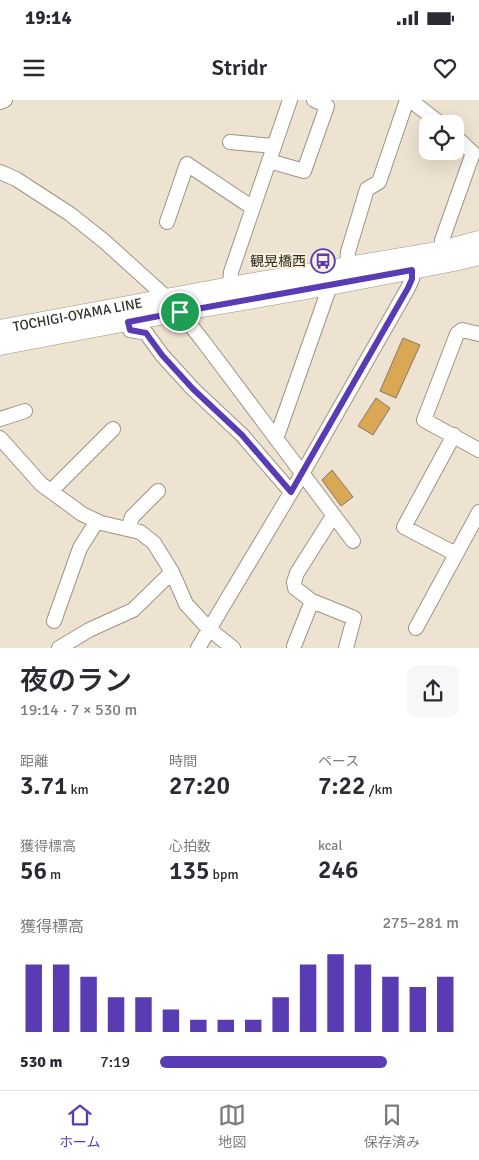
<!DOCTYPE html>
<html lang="ja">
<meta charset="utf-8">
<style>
:root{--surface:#fff;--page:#f7f7f7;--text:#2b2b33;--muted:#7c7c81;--line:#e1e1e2;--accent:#593cb4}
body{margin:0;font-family:Signika,"Noto Sans JP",sans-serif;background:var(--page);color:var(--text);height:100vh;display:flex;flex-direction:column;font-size:19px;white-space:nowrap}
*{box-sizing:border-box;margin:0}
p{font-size:16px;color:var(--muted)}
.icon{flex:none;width:28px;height:28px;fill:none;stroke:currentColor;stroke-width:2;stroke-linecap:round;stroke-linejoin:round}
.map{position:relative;height:548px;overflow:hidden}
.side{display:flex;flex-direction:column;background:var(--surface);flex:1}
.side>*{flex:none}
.fabs{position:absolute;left:419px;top:15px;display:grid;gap:10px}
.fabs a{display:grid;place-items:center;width:45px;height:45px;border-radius:10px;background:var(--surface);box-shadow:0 5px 20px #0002;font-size:25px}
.pin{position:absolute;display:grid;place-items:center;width:42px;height:42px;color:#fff;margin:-21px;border:2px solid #fff;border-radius:50%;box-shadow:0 1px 5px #0007}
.round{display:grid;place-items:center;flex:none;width:52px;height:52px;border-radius:10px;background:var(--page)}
.summary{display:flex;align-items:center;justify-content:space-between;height:85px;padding:0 20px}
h1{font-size:28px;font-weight:600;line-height:38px}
.stats{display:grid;grid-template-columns:repeat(3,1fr);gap:8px;height:85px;padding:5px 20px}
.stats div{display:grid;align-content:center}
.stats b{font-size:25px;font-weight:600}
.stats small{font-size:14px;font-weight:400}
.stats p{font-size:14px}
.chart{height:140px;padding:10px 20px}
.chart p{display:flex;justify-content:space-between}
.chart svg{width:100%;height:90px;margin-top:5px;stroke:var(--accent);stroke-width:6}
ul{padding:0 20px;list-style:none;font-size:16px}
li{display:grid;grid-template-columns:80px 60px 1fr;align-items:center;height:38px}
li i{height:12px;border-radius:6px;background:var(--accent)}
.status{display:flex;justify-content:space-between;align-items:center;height:35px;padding:0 25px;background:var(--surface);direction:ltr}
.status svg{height:14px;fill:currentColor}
header{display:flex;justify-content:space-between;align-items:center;height:65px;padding:0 20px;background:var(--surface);font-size:22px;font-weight:600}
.menu{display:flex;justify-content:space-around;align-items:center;height:70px;border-top:1px solid var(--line);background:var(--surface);font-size:14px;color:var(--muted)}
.menu a{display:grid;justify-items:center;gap:2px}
.menu .selected{color:var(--accent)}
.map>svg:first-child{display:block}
</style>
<div class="status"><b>19:14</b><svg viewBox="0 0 49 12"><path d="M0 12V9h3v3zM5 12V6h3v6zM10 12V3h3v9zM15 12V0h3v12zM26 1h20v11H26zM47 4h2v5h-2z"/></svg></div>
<header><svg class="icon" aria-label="menu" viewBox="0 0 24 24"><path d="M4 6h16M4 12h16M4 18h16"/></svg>Stridr<svg class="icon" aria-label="heart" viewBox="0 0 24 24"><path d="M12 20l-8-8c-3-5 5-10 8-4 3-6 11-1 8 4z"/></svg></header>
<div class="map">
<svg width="479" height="548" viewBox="0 0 479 548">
<rect width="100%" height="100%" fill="#eee2d1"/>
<path fill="#daa854" stroke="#837869" d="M403,238L420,245L396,298L380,291Z
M376,298L390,308L373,335L358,326Z
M332,370L353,397L341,406L322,380Z"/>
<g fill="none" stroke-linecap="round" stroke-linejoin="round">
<g stroke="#9e9484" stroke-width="16">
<path id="minor" d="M410,0L441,24
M0,2L5,0
M230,42L274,46
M269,61L304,71L327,6L314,0
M0,72L16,79L70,114L104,141L167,198L180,212L203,241L353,441
M167,122L187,64L253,108
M442,150V140L473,53L455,36
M347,166L348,152L367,89L379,82L407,0
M230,186L231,172L290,0
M128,222L130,230L146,233L162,255L193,289L242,335L291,392
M479,234L462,230L457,234L424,320L479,350
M0,319L25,311
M454,335L404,427L456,454
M0,338L41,384L82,414L101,423L140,432L154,443L172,472L186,504L209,529L233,548
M276,339L330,186
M51,391L113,329
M128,429L132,417L158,391
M312,501L354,518L346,548
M54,521L80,448L97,421
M416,528L479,412
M294,546L312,501L295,488L294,482L297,473L333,416
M59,548L89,530L133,510L172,472
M198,548L302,374L408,188L412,179V170"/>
</g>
<g stroke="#9e9484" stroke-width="19">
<g id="major">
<path id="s1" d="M0,229L230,186L442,150L479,140"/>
<path d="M0,246L180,212L330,186L454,162L479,156"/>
</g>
</g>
<use href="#minor" stroke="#fff" stroke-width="14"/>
<use href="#major" stroke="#fff" stroke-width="18"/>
</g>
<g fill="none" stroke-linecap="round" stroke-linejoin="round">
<g stroke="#fff" stroke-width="10">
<path id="route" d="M412,170V179L408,188L291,392L242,335L193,289L162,255L146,233L130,230L128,222L180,212Z"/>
</g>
<use href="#route" stroke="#593cb4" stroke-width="6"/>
</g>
<defs>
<g id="bus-ring" transform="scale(1.25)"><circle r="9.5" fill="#fbf0de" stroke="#593cb4" stroke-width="1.5"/><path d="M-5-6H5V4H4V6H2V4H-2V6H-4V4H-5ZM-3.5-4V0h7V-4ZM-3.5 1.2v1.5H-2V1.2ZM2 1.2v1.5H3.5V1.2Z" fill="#593cb4"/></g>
</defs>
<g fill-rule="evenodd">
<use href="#bus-ring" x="323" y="161"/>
</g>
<g text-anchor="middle" stroke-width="4" stroke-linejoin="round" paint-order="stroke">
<g font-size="14" fill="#35302a" stroke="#fbf0de" text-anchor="end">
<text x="306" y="166">観晃橋西</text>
</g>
<g font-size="14" fill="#35302a" stroke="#fbf0de">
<text dy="5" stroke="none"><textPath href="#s1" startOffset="79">TOCHIGI-OYAMA LINE</textPath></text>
</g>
</g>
</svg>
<div class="fabs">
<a><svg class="icon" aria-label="locate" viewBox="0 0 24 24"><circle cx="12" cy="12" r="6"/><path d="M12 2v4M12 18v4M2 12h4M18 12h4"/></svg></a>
</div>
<div class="pin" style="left:180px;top:212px;background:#1e9e55"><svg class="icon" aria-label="arrive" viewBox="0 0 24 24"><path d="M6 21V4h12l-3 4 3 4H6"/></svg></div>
</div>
<section class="side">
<div class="summary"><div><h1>夜のラン</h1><p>19:14 · 7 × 530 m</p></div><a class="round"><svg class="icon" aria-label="share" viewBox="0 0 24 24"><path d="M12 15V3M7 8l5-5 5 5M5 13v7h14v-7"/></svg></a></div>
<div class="stats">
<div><p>距離</p><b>3.71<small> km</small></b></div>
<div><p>時間</p><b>27:20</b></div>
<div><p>ペース</p><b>7:22<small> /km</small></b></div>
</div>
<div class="stats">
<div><p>獲得標高</p><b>56<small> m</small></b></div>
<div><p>心拍数</p><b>135<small> bpm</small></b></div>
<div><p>kcal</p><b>246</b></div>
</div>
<div class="chart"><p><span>獲得標高</span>275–281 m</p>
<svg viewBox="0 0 160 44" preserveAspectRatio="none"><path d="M5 44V11M15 44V11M25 44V17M35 44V27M45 44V27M55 44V33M65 44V38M75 44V38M85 44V38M95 44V27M105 44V11M115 44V6M125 44V11M135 44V17M145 44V22M155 44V17"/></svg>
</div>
<ul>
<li><b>530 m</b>7:19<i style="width:76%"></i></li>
</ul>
</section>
<nav class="menu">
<a class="selected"><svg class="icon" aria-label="home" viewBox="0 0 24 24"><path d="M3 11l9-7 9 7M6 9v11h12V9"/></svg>ホーム</a>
<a><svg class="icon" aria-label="map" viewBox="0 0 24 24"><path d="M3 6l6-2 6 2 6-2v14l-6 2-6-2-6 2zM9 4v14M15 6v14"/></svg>地図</a>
<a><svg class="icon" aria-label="saved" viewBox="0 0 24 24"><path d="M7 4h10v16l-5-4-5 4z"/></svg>保存済み</a>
</nav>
